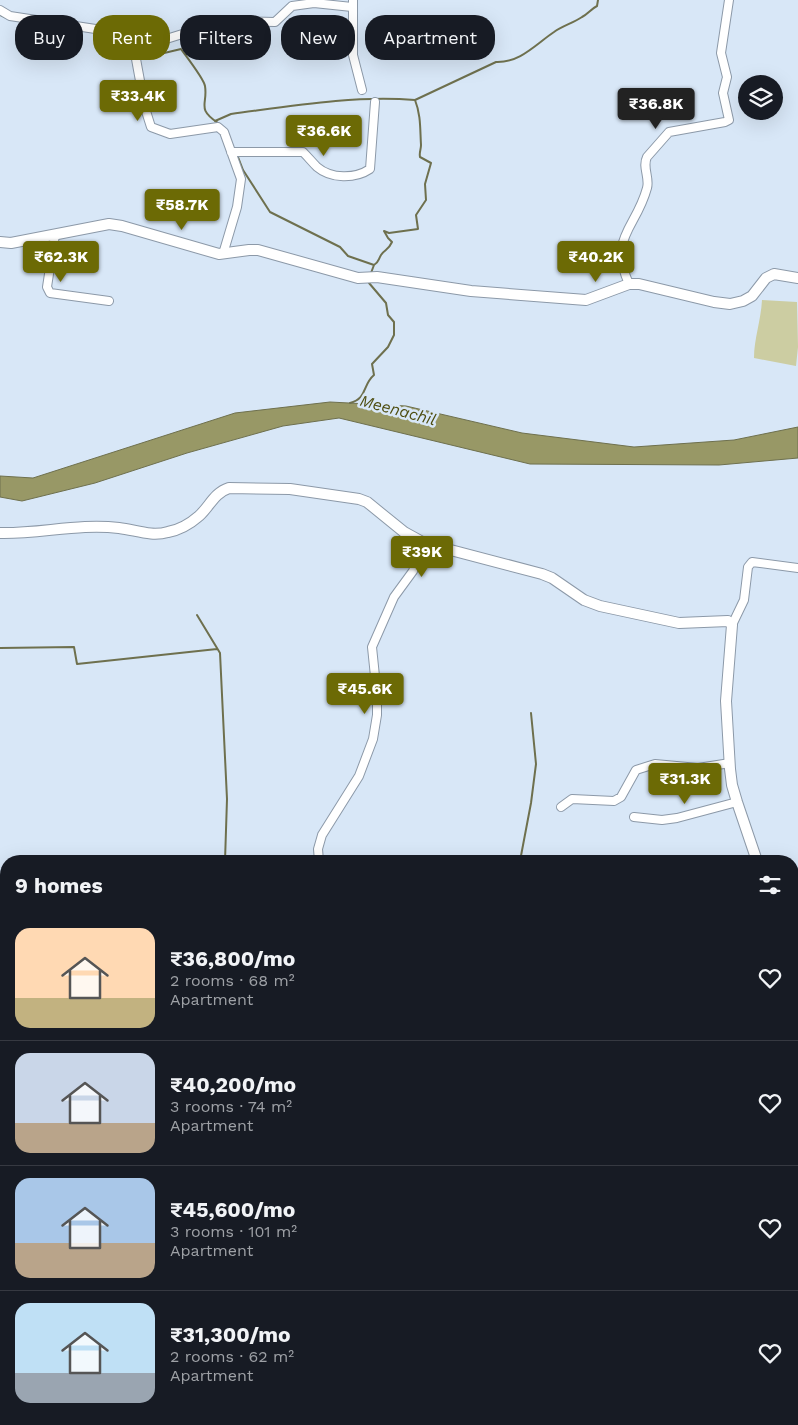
<!DOCTYPE html>
<meta charset="utf-8">
<style>
body{margin:0;font-family:"Work Sans",sans-serif;background:#20242c;color:#f1f3f6;height:100vh;display:flex;flex-direction:column;font-size:19px;white-space:nowrap}
*{box-sizing:border-box;margin:0}
p{font-size:16px;color:#9ea1a6}
.icon{flex:none;width:28px;height:28px;fill:none;stroke:currentColor;stroke-width:2;stroke-linecap:round;stroke-linejoin:round}
.map{position:relative;flex:1;overflow:hidden}
.side{position:absolute;left:0px;top:855px;width:799px;height:570px;display:flex;flex-direction:column;background:#171b24;border-radius:20px 20px 0 0;box-shadow:0 5px 20px #0002}
.side>*{flex:none}
.banner{position:absolute;left:15px;top:15px;width:500px;height:45px;display:flex;gap:10px}
.tools{position:absolute;left:738px;top:75px;display:grid;gap:10px}
.tools a{display:grid;place-items:center;width:45px;height:45px;border-radius:50%;background:#171b24;box-shadow:0 5px 20px #0002;font-size:25px}
.price{position:absolute;translate:-50% -42px;padding:0 11px;border-radius:5px;background:#6c6a05;color:#fff;font-size:16px;line-height:32px;filter:drop-shadow(0 1px 2px #0008)}
.price::after{content:'';position:absolute;left:50%;top:30px;width:15px;height:11px;margin-left:-8px;background:inherit;clip-path:polygon(0 0,100% 0,50% 100%)}
.price.on{background:#222;color:#fff}
ul{padding:0;list-style:none}
li{display:flex;align-items:center;gap:15px;height:125px;padding:0 15px}
li+li{border-top:1px solid #363941}
li span{display:grid;place-items:center;flex:none;width:140px;height:100px;border-radius:15px;color:#555}
li>.icon{margin-inline-start:auto}
span .icon{width:60px;height:60px;fill:#fffc;stroke-width:1}
li b{font-size:21px}
h2{display:flex;justify-content:space-between;align-items:center;height:60px;padding:0 15px;font-size:21px}
.tag{padding:0 18px;border-radius:20px;background:#171b24;box-shadow:0 5px 20px #0002;font-size:18px;line-height:45px}
.tag.on{background:#6c6a05;color:#fff}
.map>svg:first-child{display:block}
</style>
<div class="map">
<svg width="798" height="1425" viewBox="0 0 798 1425">
<rect width="100%" height="100%" fill="#d8e7f7"/>
<!-- green -->
<path fill="#cccda2" d="M 762,300 L 797,302 L 798,347 L 796,366 L 754,358 C 754,339 761,320 762,300 Z"/>
<!-- water -->
<path fill="#989866" stroke="#6e704e" d="M 330,402 L 406,406 L 522,433 L 634,447 L 734,440 L 798,427 L 798,458 L 719,465 L 530,464 L 339,418 L 283,426 L 187,453 L 95,483 L 22,501 L 0,497 L 0,476 L 33,478 L 235,413 Z"/>
<g fill="none" stroke-linecap="round" stroke-linejoin="round">
<!-- stream -->
<path stroke="#6e704e" stroke-width="2" d="M 0,15 L 9,19
M 72,29 L 87,31
M 140,50 L 160,54 L 181,49 C 186,56 204,79 205,86 C 208,105 196,108 218,123
M 215,121 L 231,114 C 291,106 354,95 415,100
M 238,157 L 243,170 L 270,212 L 340,247 L 348,256 L 374,265
M 371,273 L 374,265 C 379,262 378,260 381,255 C 385,249 388,251 392,242 L 388,238 L 384,231 L 389,233 L 418,229 L 416,215 L 426,200 L 425,184 L 431,163 L 420,157 C 419,152 421,150 421,145 C 420,129 421,115 415,100 L 496,62 C 520,63 536,44 554,32 C 562,26 573,23 582,17 C 588,14 591,9 597,6 L 598,0
M 350,403 C 368,398 362,385 374,375 L 372,364 L 388,347 L 394,335 L 394,322 L 388,315 L 386,303 L 369,283 L 370,280
M 197,615 L 220,653 L 227,799 L 225,861
M 0,648 L 74,647 L 77,664 L 217,649
M 520,861 L 531,803 L 536,764 L 531,713
M 0,1004 L 6,1011"/>
<!-- minor casing -->
<g stroke="#8c99a8" stroke-width="10">
<path id="minor" d="M 353,0 L 353,55 L 362,90
M 0,10 L 10,16 L 102,30 L 125,41 L 136,59 L 145,108 L 151,127 L 170,134 L 218,127 L 224,132 L 241,179 L 237,207 L 223,254
M 131,50 L 224,21 L 275,22 L 292,6 L 314,3 L 352,7
M 231,152 L 303,152 C 308,157 312,162 317,167 C 331,179 355,179 370,169 L 375,102
M 55,235 L 47,287 L 50,293 L 109,301
M 629,284 C 608,237 636,229 647,188 C 650,178 642,167 647,157 L 669,132 L 725,122 L 729,120 L 723,93 L 727,77 L 721,53 L 729,0
M 732,625 L 744,600 L 748,567 L 752,562 L 798,568
M 561,807 L 572,799 L 614,801 L 621,797 L 636,770 L 655,764 L 698,768 L 730,763
M 634,817 L 662,820 L 677,818 L 737,802
M 319,861 L 318,849 L 322,835 L 359,776 L 373,739 L 377,715 L 377,696 L 372,647 L 394,597 L 413,571 L 424,543
M 792,933 L 798,932
M 792,1167 L 798,1170
M 792,1224 L 798,1225
M 792,1269 L 798,1269
M 0,1277 L 6,1278
M 726,1419 L 745,1425
M 631,1425 L 632,1419
M 757,1425 L 758,1419"/>
</g>
<!-- secondary casing -->
<g stroke="#8c99a8" stroke-width="12">
<path id="secondary" d="M 0,242 L 11,243 L 109,224 L 122,226 L 219,254 L 249,250 L 258,250 L 358,278 L 377,277 L 471,291 L 586,300 L 629,284 L 639,284 L 714,302 L 730,304 L 743,301 L 752,296 L 766,278 L 774,274 L 798,278
M 0,533 C 40,534 79,523 119,528 C 136,530 151,537 168,532 C 179,530 191,523 199,516 C 210,506 214,493 229,488 L 290,489 L 359,499 L 367,502 L 404,532 L 424,543 L 542,574 L 552,578 L 584,600 L 600,606 L 679,623 L 728,621 L 732,625 L 726,701 L 730,769 L 732,785 L 737,802 L 757,861
M 792,887 L 798,886
M 0,1411 L 6,1411
M 63,1419 L 76,1425"/>
</g>
<!-- minor -->
<use href="#minor" stroke="#fff" stroke-width="8"/>
<!-- secondary -->
<use href="#secondary" stroke="#fff" stroke-width="10"/>
</g>
<g text-anchor="middle" dominant-baseline="central" stroke-width="5" stroke-linejoin="round" paint-order="stroke">
<!-- water labels -->
<g font-size="16" font-style="italic" fill="#4e4d10" stroke="#d8e7f7">
<text transform="translate(398 410) rotate(15)">Meenachil</text>
</g>
</g>
</svg>
<div class="tools">
<a><svg class="icon" aria-label="layers" viewBox="0 0 24 24"><path d="M12 4l9 5-9 5-9-5zM3 14l9 5 9-5"/></svg></a>
</div>
<b class="price" style="left:138px;top:122px">₹33.4K</b>
<b class="price on" style="left:656px;top:130px">₹36.8K</b>
<b class="price" style="left:324px;top:157px">₹36.6K</b>
<b class="price" style="left:182px;top:231px">₹58.7K</b>
<b class="price" style="left:61px;top:283px">₹62.3K</b>
<b class="price" style="left:596px;top:283px">₹40.2K</b>
<b class="price" style="left:422px;top:578px">₹39K</b>
<b class="price" style="left:365px;top:715px">₹45.6K</b>
<b class="price" style="left:685px;top:805px">₹31.3K</b>
<div class="banner">
<a class="tag">Buy</a>
<a class="tag on">Rent</a>
<a class="tag">Filters</a>
<a class="tag">New</a>
<a class="tag">Apartment</a>
</div>
<section class="side">
<h2>9 homes<svg class="icon" aria-label="filters" viewBox="0 0 24 24"><path d="M4 7h16M4 17h16"/><circle cx="9" cy="7" r="2"/><circle cx="15" cy="17" r="2"/></svg></h2>
<ul>
<li><span style="background:linear-gradient(#ffd9b3 70%,#c2b280 0)"><svg class="icon" aria-label="home" viewBox="0 0 24 24"><path d="M3 11l9-7 9 7M6 9v11h12V9"/></svg></span><div><b>₹36,800/mo</b><p>2 rooms · 68 m²</p><p>Apartment</p></div><svg class="icon" aria-label="heart" viewBox="0 0 24 24"><path d="M12 20l-8-8c-3-5 5-10 8-4 3-6 11-1 8 4z"/></svg></li>
<li><span style="background:linear-gradient(#c9d6e8 70%,#b9a48a 0)"><svg class="icon" aria-label="home" viewBox="0 0 24 24"><path d="M3 11l9-7 9 7M6 9v11h12V9"/></svg></span><div><b>₹40,200/mo</b><p>3 rooms · 74 m²</p><p>Apartment</p></div><svg class="icon" aria-label="heart" viewBox="0 0 24 24"><path d="M12 20l-8-8c-3-5 5-10 8-4 3-6 11-1 8 4z"/></svg></li>
<li><span style="background:linear-gradient(#a9c7e8 65%,#b9a48a 0)"><svg class="icon" aria-label="home" viewBox="0 0 24 24"><path d="M3 11l9-7 9 7M6 9v11h12V9"/></svg></span><div><b>₹45,600/mo</b><p>3 rooms · 101 m²</p><p>Apartment</p></div><svg class="icon" aria-label="heart" viewBox="0 0 24 24"><path d="M12 20l-8-8c-3-5 5-10 8-4 3-6 11-1 8 4z"/></svg></li>
<li><span style="background:linear-gradient(#bfe0f5 70%,#9aa5b1 0)"><svg class="icon" aria-label="home" viewBox="0 0 24 24"><path d="M3 11l9-7 9 7M6 9v11h12V9"/></svg></span><div><b>₹31,300/mo</b><p>2 rooms · 62 m²</p><p>Apartment</p></div><svg class="icon" aria-label="heart" viewBox="0 0 24 24"><path d="M12 20l-8-8c-3-5 5-10 8-4 3-6 11-1 8 4z"/></svg></li>
</ul>
</section>
</div>
